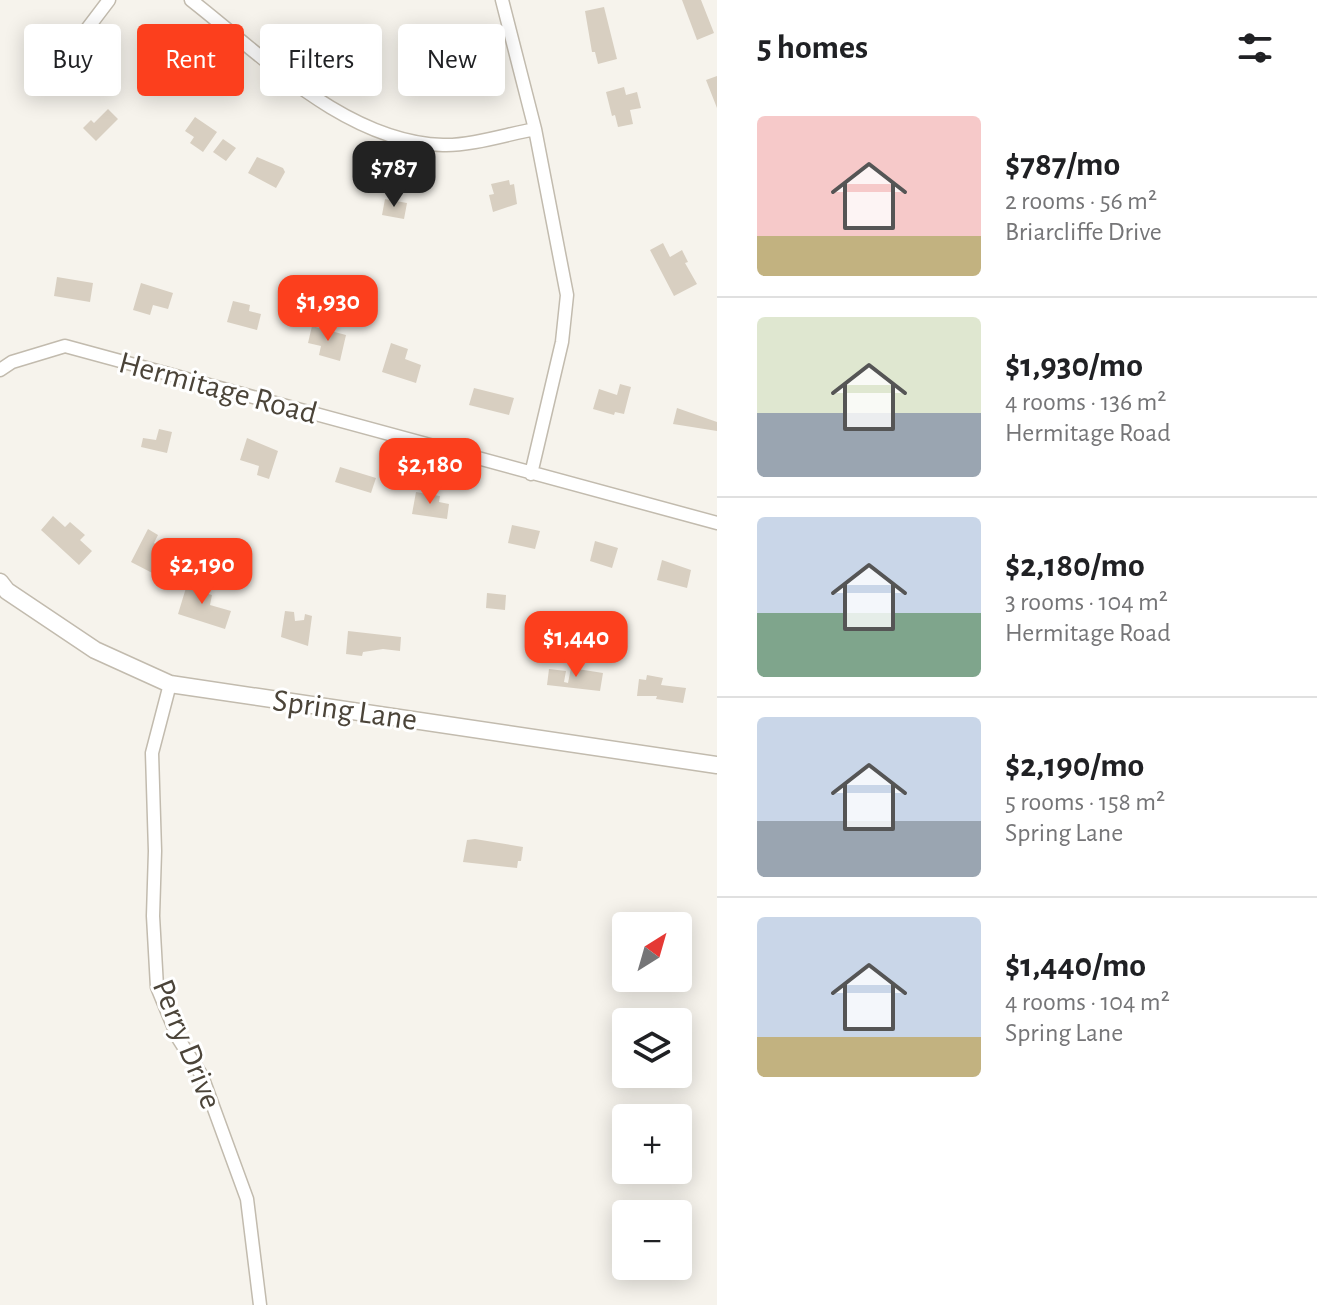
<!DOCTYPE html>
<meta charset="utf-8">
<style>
body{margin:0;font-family:"Alegreya Sans",sans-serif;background:#f2f2f2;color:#202124;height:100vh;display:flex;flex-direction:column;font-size:30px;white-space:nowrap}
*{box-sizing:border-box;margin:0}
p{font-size:26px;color:#757577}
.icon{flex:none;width:44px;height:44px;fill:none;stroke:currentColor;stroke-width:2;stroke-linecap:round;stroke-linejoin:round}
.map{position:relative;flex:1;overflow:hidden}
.drawer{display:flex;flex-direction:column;background:#fff;width:600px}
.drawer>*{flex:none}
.guide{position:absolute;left:24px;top:24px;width:572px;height:72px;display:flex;gap:16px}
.needle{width:52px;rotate:37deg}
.fabs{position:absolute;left:612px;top:912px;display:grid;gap:16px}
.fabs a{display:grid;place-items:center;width:80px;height:80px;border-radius:8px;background:#fff;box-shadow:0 4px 20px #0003;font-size:40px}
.price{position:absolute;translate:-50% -68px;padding:0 18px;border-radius:16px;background:#fc3f1d;color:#fff;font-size:26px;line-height:52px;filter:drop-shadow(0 2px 4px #0008)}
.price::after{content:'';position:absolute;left:50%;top:48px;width:24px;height:18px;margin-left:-12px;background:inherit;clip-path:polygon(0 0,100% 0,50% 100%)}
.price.current{background:#222;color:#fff}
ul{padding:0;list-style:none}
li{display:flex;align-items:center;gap:24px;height:200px;padding:0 40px}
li+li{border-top:2px solid #e0e0e0}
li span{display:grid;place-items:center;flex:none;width:224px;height:160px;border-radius:8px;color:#555}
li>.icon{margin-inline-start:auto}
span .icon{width:96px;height:96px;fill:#fffc;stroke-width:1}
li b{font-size:34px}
h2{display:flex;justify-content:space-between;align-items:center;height:96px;padding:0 40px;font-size:34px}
.tag{padding:0 28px;border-radius:8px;background:#fff;box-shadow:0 4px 20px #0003;font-size:28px;line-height:72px}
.tag.current{background:#fc3f1d;color:#fff}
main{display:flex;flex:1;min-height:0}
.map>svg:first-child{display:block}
</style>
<main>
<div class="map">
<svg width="717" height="1305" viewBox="0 0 717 1305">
<rect width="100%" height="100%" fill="#f6f3ec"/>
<!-- building -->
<path fill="#d8cfc1" d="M 682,0 L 701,0 L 714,33 L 697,40 Z
M 604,7 L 617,59 L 598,64 L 595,52 L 592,52 L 585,11 Z
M 347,32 L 364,43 L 352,62 L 335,50 Z
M 438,43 L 458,64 L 432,87 L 413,69 L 422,60 L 417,55 L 422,51 L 426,55 Z
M 148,52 L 176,69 L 164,85 L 139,63 Z
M 717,76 L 717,108 L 706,80 Z
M 624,87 L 626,95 L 637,92 L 641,108 L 630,110 L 633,124 L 618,127 L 615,115 L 612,116 L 606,92 Z
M 108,109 L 118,119 L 96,141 L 83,128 L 91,120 L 94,123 Z
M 195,117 L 217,132 L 203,152 L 190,143 L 194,137 L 185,131 Z
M 223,139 L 236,148 L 226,161 L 213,152 Z
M 257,157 L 283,168 L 285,172 L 276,188 L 248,173 Z
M 509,180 L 510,185 L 514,184 L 517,204 L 493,212 L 489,195 L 494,194 L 491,184 Z
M 385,199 L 407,203 L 404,219 L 382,215 Z
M 663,243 L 670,257 L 682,250 L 688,262 L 685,263 L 697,284 L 674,296 L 650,250 Z
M 57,277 L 93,283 L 90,302 L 54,296 Z
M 141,283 L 173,293 L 168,309 L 153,305 L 150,315 L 133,310 Z
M 233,301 L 250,305 L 249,311 L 261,314 L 257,330 L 227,322 Z
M 312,326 L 346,335 L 340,361 L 319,355 L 321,346 L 308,343 Z
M 391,343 L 408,349 L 405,359 L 421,365 L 416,383 L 382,372 Z
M 620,384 L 631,387 L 624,414 L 615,412 L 614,415 L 593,409 L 599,389 L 617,395 Z
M 474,388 L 514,398 L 509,415 L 469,405 Z
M 677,408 L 717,422 L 717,431 L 673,424 Z
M 159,429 L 172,432 L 167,453 L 141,447 L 143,438 L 156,440 Z
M 247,438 L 278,451 L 269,479 L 257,475 L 259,466 L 240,460 Z
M 340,467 L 376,478 L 371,493 L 335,482 Z
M 416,492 L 440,496 L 439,502 L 449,504 L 447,519 L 412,514 Z
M 53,516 L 65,527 L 70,522 L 85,535 L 80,540 L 92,551 L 79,565 L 41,530 Z
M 512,525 L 540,531 L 535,549 L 508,543 Z
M 148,529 L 158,535 L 154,543 L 176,555 L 164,579 L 131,562 Z
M 595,541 L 618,548 L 612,568 L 590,561 Z
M 662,560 L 691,570 L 687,588 L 657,580 Z
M 189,578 L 205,583 L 202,592 L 212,595 L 210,605 L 231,611 L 225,629 L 178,614 Z
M 487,593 L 506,595 L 505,610 L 486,608 Z
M 285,611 L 294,612 L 295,621 L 304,620 L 305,614 L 312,616 L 308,646 L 281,637 Z
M 348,631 L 401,637 L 400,651 L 383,649 L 363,652 L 362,656 L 346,654 Z
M 571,668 L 603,673 L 600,691 L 547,685 L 549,669 L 566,671 L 564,682 L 568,683 Z
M 647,675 L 663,678 L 661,685 L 686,688 L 683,703 L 656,699 L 657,696 L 637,696 L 639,679 L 646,680 Z
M 475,839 L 523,847 L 521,861 L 518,861 L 517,868 L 463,862 L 467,840 Z"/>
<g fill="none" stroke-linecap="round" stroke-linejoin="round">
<!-- minor casing -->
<g stroke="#c2bbae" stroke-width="15">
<path id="minor" d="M 191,0 C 263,56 346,142 443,145 C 470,146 508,134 535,129
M 502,0 L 535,129 L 567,295 L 562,342 L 531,474
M 43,87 L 109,0
M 0,370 L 12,362 L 65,346 L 717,523
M 170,684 L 152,753 L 155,851 L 153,916 L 157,987 L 178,1038 L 202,1076 L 247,1199 L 260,1305"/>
</g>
<!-- tertiary casing -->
<g stroke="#c2bbae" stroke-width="19">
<path id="tertiary" d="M 0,582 L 7,591 L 95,650 L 170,684 L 717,765"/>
</g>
<!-- minor -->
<use href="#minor" stroke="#fff" stroke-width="12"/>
<!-- tertiary -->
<use href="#tertiary" stroke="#fff" stroke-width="16"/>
</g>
<g text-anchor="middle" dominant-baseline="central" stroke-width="6" stroke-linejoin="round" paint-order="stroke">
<!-- street labels -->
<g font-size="32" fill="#4b4439" stroke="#fff">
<text transform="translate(218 388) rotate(15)">Hermitage Road</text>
<text transform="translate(345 710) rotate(8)">Spring Lane</text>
<text transform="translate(187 1044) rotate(68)">Perry Drive</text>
</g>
</g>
</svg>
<div class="fabs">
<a><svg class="needle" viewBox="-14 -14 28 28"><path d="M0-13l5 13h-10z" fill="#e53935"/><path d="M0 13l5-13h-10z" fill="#757577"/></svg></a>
<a><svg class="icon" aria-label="layers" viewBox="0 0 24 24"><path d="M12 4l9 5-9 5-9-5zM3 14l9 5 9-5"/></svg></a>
<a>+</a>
<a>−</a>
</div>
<b class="price current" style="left:394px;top:209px">$787</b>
<b class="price" style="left:328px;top:343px">$1,930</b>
<b class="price" style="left:430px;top:506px">$2,180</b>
<b class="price" style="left:202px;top:606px">$2,190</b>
<b class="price" style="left:576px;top:679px">$1,440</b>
<div class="guide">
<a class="tag">Buy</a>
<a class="tag current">Rent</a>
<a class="tag">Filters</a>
<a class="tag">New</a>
</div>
</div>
<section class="drawer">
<h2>5 homes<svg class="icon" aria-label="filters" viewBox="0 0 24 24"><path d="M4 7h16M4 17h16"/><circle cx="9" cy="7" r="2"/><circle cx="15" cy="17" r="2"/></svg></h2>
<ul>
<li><span style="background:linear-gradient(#f6c9c9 75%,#c2b280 0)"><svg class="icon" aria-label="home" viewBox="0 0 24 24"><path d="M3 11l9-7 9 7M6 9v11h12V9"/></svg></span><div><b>$787/mo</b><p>2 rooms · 56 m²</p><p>Briarcliffe Drive</p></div></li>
<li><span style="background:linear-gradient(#dfe7d0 60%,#9aa5b1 0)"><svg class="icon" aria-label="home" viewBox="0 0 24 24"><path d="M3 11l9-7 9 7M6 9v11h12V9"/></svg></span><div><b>$1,930/mo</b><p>4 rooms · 136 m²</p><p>Hermitage Road</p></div></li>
<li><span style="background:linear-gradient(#c9d6e8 60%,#7fa58c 0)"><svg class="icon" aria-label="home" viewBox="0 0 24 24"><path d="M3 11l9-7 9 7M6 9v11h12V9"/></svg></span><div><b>$2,180/mo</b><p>3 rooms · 104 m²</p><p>Hermitage Road</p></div></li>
<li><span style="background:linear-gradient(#c9d6e8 65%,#9aa5b1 0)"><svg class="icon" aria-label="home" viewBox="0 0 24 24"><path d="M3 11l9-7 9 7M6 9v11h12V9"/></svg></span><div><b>$2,190/mo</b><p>5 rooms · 158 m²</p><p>Spring Lane</p></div></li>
<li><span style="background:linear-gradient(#c9d6e8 75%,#c2b280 0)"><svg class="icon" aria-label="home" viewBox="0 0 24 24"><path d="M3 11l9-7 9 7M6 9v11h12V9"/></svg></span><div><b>$1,440/mo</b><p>4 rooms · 104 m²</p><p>Spring Lane</p></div></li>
</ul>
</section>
</main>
